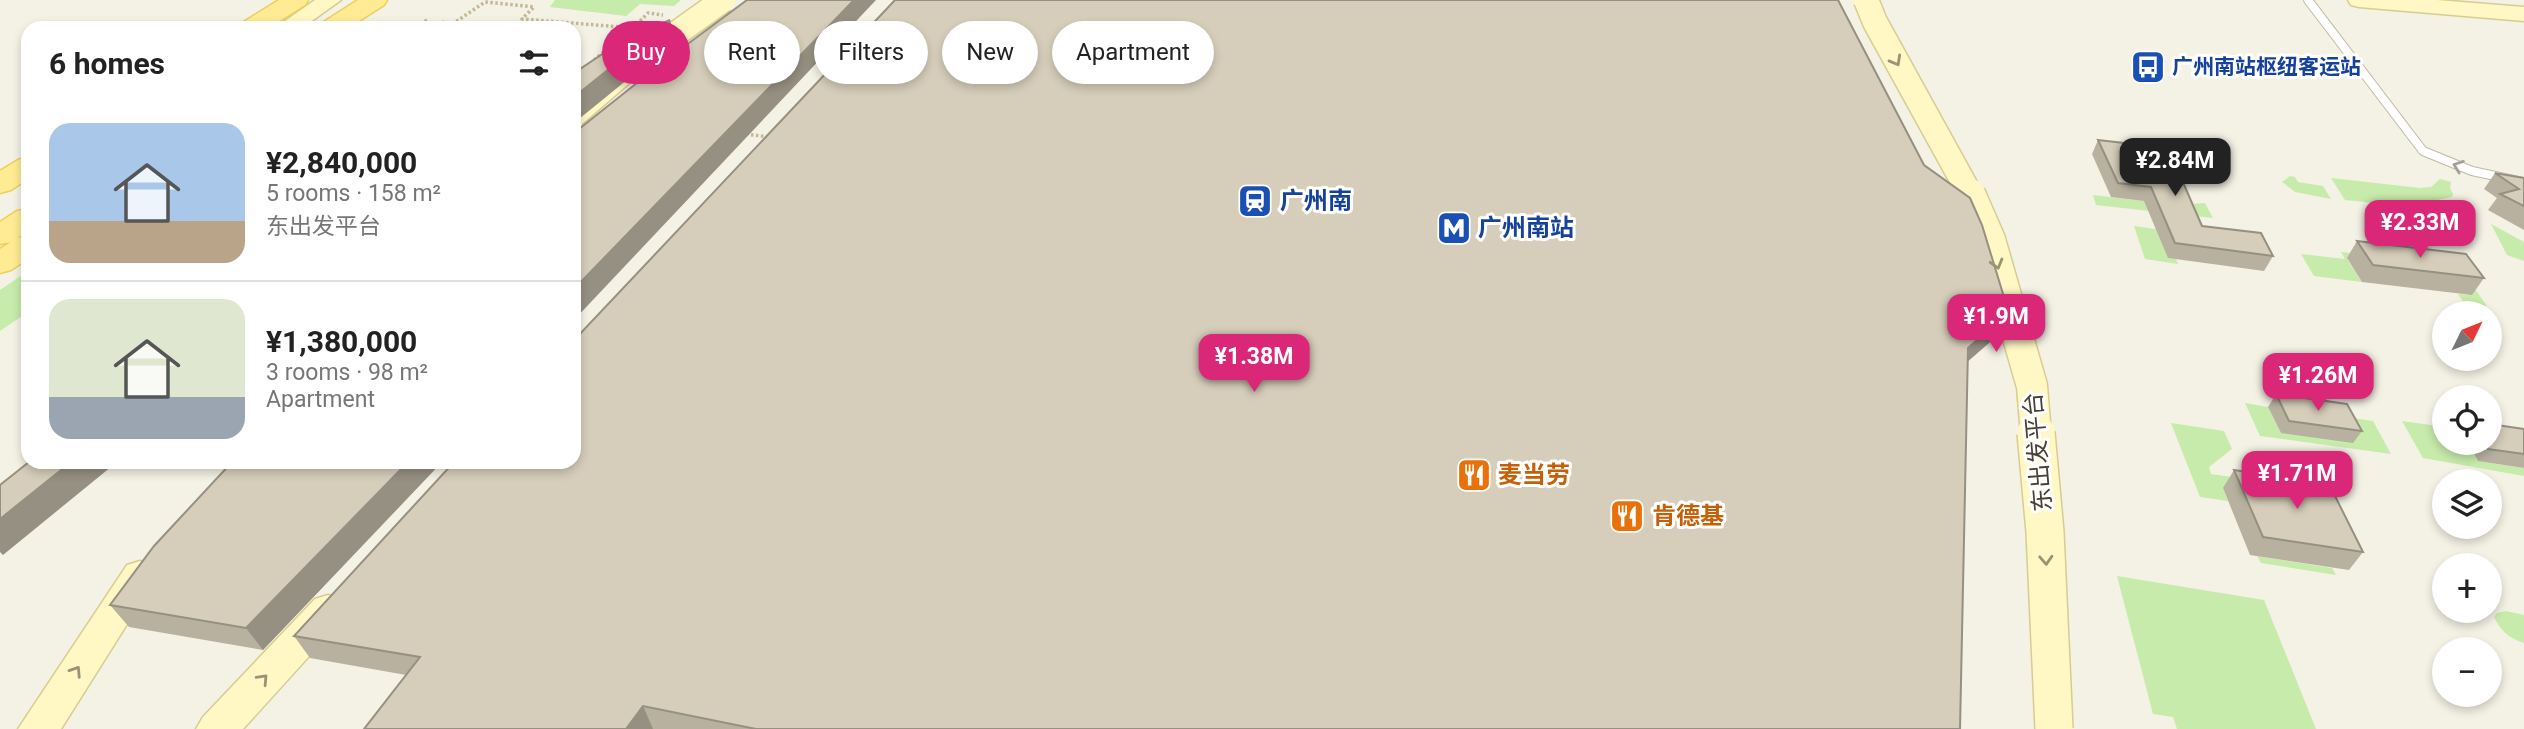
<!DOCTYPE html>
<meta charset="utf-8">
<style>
body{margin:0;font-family:Roboto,"Noto Sans SC",sans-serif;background:#f6f6f6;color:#222;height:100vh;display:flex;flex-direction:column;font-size:26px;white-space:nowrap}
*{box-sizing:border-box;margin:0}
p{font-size:23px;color:#767676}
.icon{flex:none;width:38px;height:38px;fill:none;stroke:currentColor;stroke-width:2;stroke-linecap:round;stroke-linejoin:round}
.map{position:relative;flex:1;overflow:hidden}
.drawer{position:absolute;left:21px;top:21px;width:560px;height:448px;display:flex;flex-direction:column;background:#fff;border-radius:21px;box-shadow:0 4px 10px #0003}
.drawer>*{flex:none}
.hud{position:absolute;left:602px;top:21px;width:665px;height:63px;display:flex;gap:14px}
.needle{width:46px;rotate:47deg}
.fabs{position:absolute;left:2432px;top:301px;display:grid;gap:14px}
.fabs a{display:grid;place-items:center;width:70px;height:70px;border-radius:50%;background:#fff;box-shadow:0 4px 10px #0003;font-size:35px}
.price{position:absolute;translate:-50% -60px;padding:0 16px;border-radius:14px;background:#db2777;color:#fff;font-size:23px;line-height:46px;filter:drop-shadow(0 2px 4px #0008)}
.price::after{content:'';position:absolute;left:50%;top:42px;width:21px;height:16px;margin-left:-10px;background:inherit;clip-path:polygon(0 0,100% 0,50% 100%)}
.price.current{background:#222;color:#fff}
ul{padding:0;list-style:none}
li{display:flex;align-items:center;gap:21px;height:175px;padding:0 28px}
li+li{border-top:2px solid #e0e0e0}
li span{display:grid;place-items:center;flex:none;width:196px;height:140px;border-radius:21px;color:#555}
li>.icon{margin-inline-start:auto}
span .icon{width:84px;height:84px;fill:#fffc;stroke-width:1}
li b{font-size:30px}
h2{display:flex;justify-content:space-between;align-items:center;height:84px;padding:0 28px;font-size:30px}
.pill{padding:0 24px;border-radius:32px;background:#fff;box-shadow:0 4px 10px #0003;font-size:24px;line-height:63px}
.pill.current{background:#db2777;color:#fff}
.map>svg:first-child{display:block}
</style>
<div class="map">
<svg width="2524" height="729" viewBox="0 0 2524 729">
<rect width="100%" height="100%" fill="#f4f1e5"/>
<!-- green -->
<path fill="#c7ebaa" d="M 555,0 L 681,0 L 674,6 L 640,4 L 626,16 L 550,7 Z
M 2290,176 L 2295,177 L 2298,182 L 2323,186 L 2331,199 L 2295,192 L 2282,182 Z
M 2331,178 L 2420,188 L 2431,187 L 2440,179 L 2451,182 L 2450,188 L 2453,194 L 2452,197 L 2437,200 L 2431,207 L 2425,208 L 2345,200 Z
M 2093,195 L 2179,205 L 2205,203 L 2213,218 L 2096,205 Z
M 2371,213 L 2460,224 L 2472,226 L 2473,229 L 2462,235 L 2380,226 Z
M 2491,224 L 2524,242 L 2524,261 L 2507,255 Z
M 2134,226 L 2246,242 L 2168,258 L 2176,259 L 2178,264 L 2145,259 Z
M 2341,252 L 2458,265 L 2487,306 L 2464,303 L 2458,294 L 2471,295 L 2347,259 L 2362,282 L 2314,276 L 2301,254 L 2345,259 Z
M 28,271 L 28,312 L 0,331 L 0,290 Z
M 2245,403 L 2268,407 L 2281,433 L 2338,416 L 2373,421 L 2391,454 L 2260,436 Z
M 2402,421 L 2445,427 L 2445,443 L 2468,443 L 2478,461 L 2524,468 L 2524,476 L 2423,458 Z
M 2171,423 L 2224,431 L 2232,449 L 2209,467 L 2211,474 L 2239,478 L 2257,455 L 2304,462 L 2319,490 L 2223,488 L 2228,501 L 2200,497 Z
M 2257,556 L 2332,568 L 2336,575 L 2261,563 Z
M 2117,576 L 2264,600 L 2316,729 L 2177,729 L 2173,717 L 2153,714 Z
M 2506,611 L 2524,615 L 2524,643 C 2510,639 2500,630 2494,617 L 2497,613 Z"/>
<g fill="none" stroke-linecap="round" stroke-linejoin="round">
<!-- lane casing -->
<g stroke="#c0baa7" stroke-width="10">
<path id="lane" d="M 2308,0 L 2423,151 L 2472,171 L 2524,182"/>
</g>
<!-- secondary casing -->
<g stroke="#d7cc91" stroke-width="3">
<path id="secondary" d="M 315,0 L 341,0 L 302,28 L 275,28 Z
M 2348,0 L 2437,0 L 2524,7 L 2524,21 L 2359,7 L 2351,5 Z
M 140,561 L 153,565 L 158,575 L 61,729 L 18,729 L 127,565 Z
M 328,595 L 341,599 L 347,610 L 341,621 L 243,729 L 196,729 L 203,717 L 315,599 Z"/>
</g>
<!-- primary casing -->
<g stroke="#ecd05a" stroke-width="3">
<path id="primary" d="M 279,0 L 308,0 L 305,5 L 268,28 L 238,28 L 242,23 Z
M 358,0 L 387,0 L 384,5 L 348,28 L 318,28 L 322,23 Z
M 28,157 L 28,179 L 11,190 L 0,193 L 0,171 L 18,160 Z
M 28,209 L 28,231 L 11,242 L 0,244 L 0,222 L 17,211 Z
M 28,236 L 28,259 L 11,270 L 0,273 L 0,249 L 17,238 Z"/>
</g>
<!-- path -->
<path stroke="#c3b897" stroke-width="3.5" stroke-dasharray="2.5 2.5" stroke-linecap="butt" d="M 427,20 L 419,26 L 432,28 L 440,22 L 454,23 L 485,2 L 534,7 L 522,19 L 633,28 L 594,60
M 633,28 L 648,13 L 663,15
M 746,134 L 769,137"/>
<!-- lane -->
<use href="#lane" stroke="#fff" stroke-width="8"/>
<!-- secondary -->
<use href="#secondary" fill="#fff7c4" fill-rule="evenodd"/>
<!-- primary -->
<use href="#primary" fill="#ffeb93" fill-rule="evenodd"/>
<!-- secondary-bridge-far2 casing -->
<g stroke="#d7cc91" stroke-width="27" stroke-linecap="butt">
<path id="secondary-bridge-far2" d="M 1866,0 L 1875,22 L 1971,196
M 574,115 L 631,66 L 723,0"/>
</g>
<!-- secondary-bridge-far1 casing -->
<g stroke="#d7cc91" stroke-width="33" stroke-linecap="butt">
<path id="secondary-bridge-far1" d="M 1970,194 L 1990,240 L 2032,386 L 2036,435"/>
</g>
<!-- secondary-bridge casing -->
<g stroke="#d7cc91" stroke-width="40" stroke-linecap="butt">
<path id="secondary-bridge" d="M 2036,433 L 2045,532 L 2054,729"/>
</g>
<!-- secondary-bridge-far2 -->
<use href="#secondary-bridge-far2" stroke="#fff7c4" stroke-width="24"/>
<!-- secondary-bridge-far1 -->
<use href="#secondary-bridge-far1" stroke="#fff7c4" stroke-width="30"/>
<!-- secondary-bridge -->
<use href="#secondary-bridge" stroke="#fff7c4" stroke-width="37"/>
</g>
<!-- wall -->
<path fill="#b8b1a0" d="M 2098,140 L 2202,226 L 2273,256 L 2264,271 L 2168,258 L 2144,201 L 2111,197 L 2092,154 Z
M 2495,173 L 2524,178 L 2524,230 L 2488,210 L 2497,198 L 2484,189 Z
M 2357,241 L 2484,278 L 2472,295 L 2362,282 L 2347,258 Z
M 1997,328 L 1990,342 L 1968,361 L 1960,729 L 364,729 L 406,675 L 310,658 L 294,636 Z
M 2276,394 L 2362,431 L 2353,443 L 2281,433 L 2268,407 Z
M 2524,429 L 2524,468 L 2478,461 L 2468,443 L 2490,443 Z
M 232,462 L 442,462 L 263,650 L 129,627 L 110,605 Z
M 2234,470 L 2363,552 L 2349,570 L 2250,555 L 2223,488 Z"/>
<!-- shaded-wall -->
<path fill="#969082" d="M 854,0 L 876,0 L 574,320 L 574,289 Z
M 670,20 L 676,40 L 574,123 L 574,97 Z
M 2007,307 L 1990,342 L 1958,370 L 1968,348 Z
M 71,462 L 117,462 L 3,555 L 0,552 L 0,519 Z
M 408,462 L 442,462 L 263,650 L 246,628 Z
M 643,706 L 653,729 L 626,729 Z"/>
<!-- building -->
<path fill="#d6ceba" stroke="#969082" stroke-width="2" d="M 747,0 L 854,0 L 574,289 L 574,133 L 662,63 Z
M 895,0 L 1838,0 L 1924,165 L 1970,198 L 1982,225 L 2007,307 L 2000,320 L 1968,348 L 1960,729 L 756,729 L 643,706 L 626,729 L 364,729 L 420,657 L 294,636 L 454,462 L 574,462 L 574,338 L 578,336 Z
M 670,20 L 574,97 L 574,73 L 625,39 Z
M 2098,140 L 2168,148 L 2202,226 L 2261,233 L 2273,256 L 2175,243 L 2151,187 L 2118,183 Z
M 2495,173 L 2524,178 L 2524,206 L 2500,194 L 2519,189 Z
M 2357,241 L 2466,254 L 2484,278 L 2373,265 Z
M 2276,394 L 2347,404 L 2362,431 L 2289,421 Z
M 2490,424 L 2524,429 L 2524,454 L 2488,449 L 2485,443 L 2490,443 Z
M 29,462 L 71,462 L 0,519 L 0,485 Z
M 232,462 L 408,462 L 246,628 L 110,605 L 154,546 Z
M 2234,470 L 2329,484 L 2363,552 L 2263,537 Z"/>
<!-- one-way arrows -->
<defs><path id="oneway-chevron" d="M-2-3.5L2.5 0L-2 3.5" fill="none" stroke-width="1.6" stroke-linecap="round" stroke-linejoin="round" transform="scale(1.75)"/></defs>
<g stroke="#9a9375">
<use href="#oneway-chevron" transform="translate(1896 61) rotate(61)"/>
<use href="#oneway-chevron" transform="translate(1997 264) rotate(74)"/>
<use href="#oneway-chevron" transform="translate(2046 560) rotate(87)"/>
<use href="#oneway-chevron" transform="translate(76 671) rotate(-57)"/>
<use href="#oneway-chevron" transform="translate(263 679) rotate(-47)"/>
</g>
<use stroke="#a3a09a" href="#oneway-chevron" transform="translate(2458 166) rotate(-160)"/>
<!-- icons -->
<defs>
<g id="bus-square" transform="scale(1.75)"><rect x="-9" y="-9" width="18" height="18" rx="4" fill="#1a4fb4" stroke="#fff"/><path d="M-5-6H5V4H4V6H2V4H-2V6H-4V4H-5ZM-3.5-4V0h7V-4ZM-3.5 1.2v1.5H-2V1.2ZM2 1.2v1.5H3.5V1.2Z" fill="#fff"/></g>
<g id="station-square" transform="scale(1.75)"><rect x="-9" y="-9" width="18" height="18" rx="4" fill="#1a4fb4" stroke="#fff"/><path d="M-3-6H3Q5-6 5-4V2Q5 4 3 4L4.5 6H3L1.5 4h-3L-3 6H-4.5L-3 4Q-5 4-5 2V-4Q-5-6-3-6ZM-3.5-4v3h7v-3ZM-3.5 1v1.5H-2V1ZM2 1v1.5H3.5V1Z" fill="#fff"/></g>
<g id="metro-square" transform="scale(1.75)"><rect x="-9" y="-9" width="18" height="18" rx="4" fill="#1a4fb4" stroke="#fff"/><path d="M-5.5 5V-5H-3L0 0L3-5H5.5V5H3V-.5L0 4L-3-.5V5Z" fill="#fff"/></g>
<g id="restaurant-square" transform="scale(1.75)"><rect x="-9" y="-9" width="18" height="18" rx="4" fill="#e8710a" stroke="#fff"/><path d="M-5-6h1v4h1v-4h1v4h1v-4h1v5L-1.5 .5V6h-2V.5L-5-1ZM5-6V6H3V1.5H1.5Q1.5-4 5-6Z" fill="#fff"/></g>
</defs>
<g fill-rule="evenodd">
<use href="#bus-square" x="2148" y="67"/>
<use href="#station-square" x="1255" y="201"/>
<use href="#metro-square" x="1454" y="228"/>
<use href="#restaurant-square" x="1474" y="475"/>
<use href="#restaurant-square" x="1627" y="516"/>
</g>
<g text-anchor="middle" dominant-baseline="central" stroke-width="6" stroke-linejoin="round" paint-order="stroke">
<!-- far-transit labels -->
<g font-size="21" font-weight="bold" fill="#164399" stroke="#fff" text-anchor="start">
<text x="2172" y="67">广州南站枢纽客运站</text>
</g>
<!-- transit labels -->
<g font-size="24" font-weight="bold" fill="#164399" stroke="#fff" text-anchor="start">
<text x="1280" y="201">广州南</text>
<text x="1478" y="228">广州南站</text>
</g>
<!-- street labels -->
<g font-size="24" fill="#474134" stroke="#fff">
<text transform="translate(2038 452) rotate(-95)">东出发平台</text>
</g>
<!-- food labels -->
<g font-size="24" font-weight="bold" fill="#c56008" stroke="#fff" text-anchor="start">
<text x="1498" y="475">麦当劳</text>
<text x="1652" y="516">肯德基</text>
</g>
</g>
</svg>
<div class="fabs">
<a><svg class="needle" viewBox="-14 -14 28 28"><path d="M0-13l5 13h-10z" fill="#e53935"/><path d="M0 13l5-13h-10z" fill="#767676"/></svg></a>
<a><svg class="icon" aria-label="locate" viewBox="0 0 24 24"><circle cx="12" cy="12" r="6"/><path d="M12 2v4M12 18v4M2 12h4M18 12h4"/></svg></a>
<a><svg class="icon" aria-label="layers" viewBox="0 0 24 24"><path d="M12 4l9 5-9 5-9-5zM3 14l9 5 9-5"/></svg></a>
<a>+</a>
<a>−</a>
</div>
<b class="price current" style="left:2175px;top:198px">¥2.84M</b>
<b class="price" style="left:2420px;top:260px">¥2.33M</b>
<b class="price" style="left:1996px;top:354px">¥1.9M</b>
<b class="price" style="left:1254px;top:394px">¥1.38M</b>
<b class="price" style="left:2318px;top:413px">¥1.26M</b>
<b class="price" style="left:2297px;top:511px">¥1.71M</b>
<div class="hud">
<a class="pill current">Buy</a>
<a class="pill">Rent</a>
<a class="pill">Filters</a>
<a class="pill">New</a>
<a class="pill">Apartment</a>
</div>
<section class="drawer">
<h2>6 homes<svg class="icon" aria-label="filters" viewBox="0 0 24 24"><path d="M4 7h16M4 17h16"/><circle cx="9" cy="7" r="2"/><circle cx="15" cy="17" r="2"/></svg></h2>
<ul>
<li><span style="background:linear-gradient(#a9c7e8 70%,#b9a48a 0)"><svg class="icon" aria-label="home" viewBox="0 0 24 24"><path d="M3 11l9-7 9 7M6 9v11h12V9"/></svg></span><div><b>¥2,840,000</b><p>5 rooms · 158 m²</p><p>东出发平台</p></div></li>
<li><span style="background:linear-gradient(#dfe7d0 70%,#9aa5b1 0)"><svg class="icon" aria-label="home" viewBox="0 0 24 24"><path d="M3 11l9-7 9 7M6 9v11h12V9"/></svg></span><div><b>¥1,380,000</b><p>3 rooms · 98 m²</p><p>Apartment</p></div></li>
</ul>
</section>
</div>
